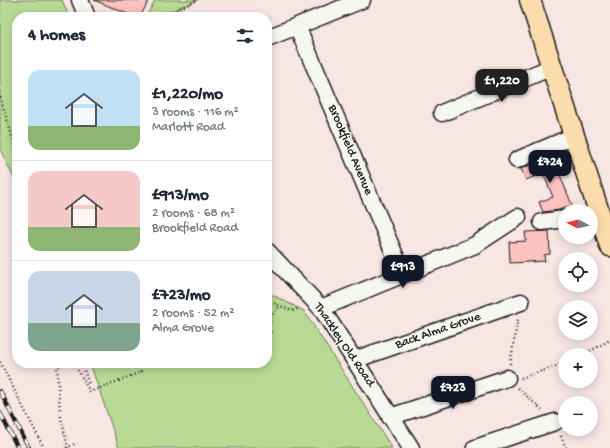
<!DOCTYPE html>
<meta charset="utf-8">
<style>
body{margin:0;font-family:"Gochi Hand",sans-serif;background:#f2f2f3;color:#1f2937;height:100vh;display:flex;flex-direction:column;font-size:15px;white-space:nowrap}
*{box-sizing:border-box;margin:0}
p{font-size:13px;color:#747a83}
.icon{flex:none;width:22px;height:22px;fill:none;stroke:currentColor;stroke-width:2;stroke-linecap:round;stroke-linejoin:round}
.map{position:relative;flex:1;overflow:hidden}
.side{position:absolute;left:12px;top:12px;width:260px;height:356px;display:flex;flex-direction:column;background:#fff;border-radius:16px;box-shadow:0 2px 10px #0003}
.side>*{flex:none}
.needle{width:26px;rotate:277deg}
.fabs{position:absolute;left:558px;top:204px;display:grid;gap:8px}
.fabs a{display:grid;place-items:center;width:40px;height:40px;border-radius:50%;background:#fff;box-shadow:0 2px 10px #0003;font-size:20px}
.price{position:absolute;translate:-50% -34px;padding:0 9px;border-radius:8px;background:#111827;color:#fff;font-size:13px;line-height:26px;filter:drop-shadow(0 1px 2px #0008)}
.price::after{content:'';position:absolute;left:50%;top:24px;width:12px;height:9px;margin-left:-6px;background:inherit;clip-path:polygon(0 0,100% 0,50% 100%)}
.price.current{background:#222;color:#fff}
ul{padding:0;list-style:none}
li{display:flex;align-items:center;gap:12px;height:100px;padding:0 16px}
li+li{border-top:1px solid #e0e1e3}
li span{display:grid;place-items:center;flex:none;width:112px;height:80px;border-radius:12px;color:#555}
li>.icon{margin-inline-start:auto}
span .icon{width:48px;height:48px;fill:#fffc;stroke-width:1}
li b{font-size:17px}
h2{display:flex;justify-content:space-between;align-items:center;height:48px;padding:0 16px;font-size:17px}
.map>svg:first-child{display:block}
</style>
<div class="map">
<svg width="610" height="448" viewBox="0 0 610 448">
<rect width="100%" height="100%" fill="#f8e6e3"/>
<filter id="ink" filterUnits="userSpaceOnUse"><feTurbulence type="fractalNoise" baseFrequency=".025" numOctaves="2"/><feDisplacementMap in="SourceGraphic" scale="8" xChannelSelector="R" yChannelSelector="G"/><feConvolveMatrix kernelMatrix="1 2 1 2 8 2 1 2 1" color-interpolation-filters="sRGB"/></filter>
<g filter="url(#ink)">
<!-- green -->
<path fill="#b8da94" stroke="#6a7b58" d="M 0,0 L 62,0 L 69,17 L 17,17 L 17,185 L 0,149 Z
M 155,0 L 198,0 L 159,17 L 146,17 Z
M 267,292 L 304,311 L 392,448 L 119,448 L 90,363 L 267,363 Z"/>
<!-- building -->
<path fill="#fdc1bf" stroke="#1c1c1c" d="M 94,0 L 149,0 L 140,17 L 135,17 Z
M 552,155 L 572,205 L 559,210 L 543,212 L 539,202 L 553,197 L 543,173 L 526,180 L 521,169 Z
M 549,231 L 550,254 L 544,255 L 545,261 L 510,263 L 509,242 L 526,241 L 525,232 Z"/>
<g fill="none" stroke-linecap="round" stroke-linejoin="round">
<!-- minor casing -->
<g stroke="#1c1c1c" stroke-width="19">
<path id="minor" d="M 80,0 L 87,17
M 297,26 L 403,274
M 267,38 L 362,0
M 442,113 L 552,67
M 517,160 L 574,136
M 542,222 L 565,219
M 267,251 L 321,308 L 411,448
M 321,308 L 475,245 L 518,217
M 354,360 L 521,302
M 390,417 L 507,378
M 475,448 L 555,422"/>
</g>
<!-- major casing -->
<g stroke="#1c1c1c" stroke-width="23">
<path id="major" d="M 530,0 L 610,246"/>
</g>
<!-- path -->
<path stroke="#1c1c1c" stroke-width="2.5" stroke-dasharray="1 3" stroke-linecap="butt" d="M 158,17 L 198,0
M 0,97 L 17,152
M 267,300 L 292,311 L 300,308
M 271,333 L 269,329 L 271,316 L 280,306
M 583,355 L 610,340
M 0,362 L 44,448
M 67,363 L 57,367 L 60,413 L 68,448
M 74,363 L 90,392 L 141,372 L 140,363
M 82,363 L 89,385
M 510,364 L 518,319
M 521,378 L 565,363
M 518,388 L 542,410
M 561,436 L 566,448
M 66,448 L 77,443"/>
<!-- minor -->
<use href="#minor" stroke="#f6f6f2" stroke-width="16"/>
<!-- major -->
<use href="#major" stroke="#fcdcac" stroke-width="20"/>
<!-- rail casing -->
<g stroke="#1c1c1c" stroke-width="4.5">
<path id="rail" d="M 0,391 L 29,448
M 0,413 L 18,448"/>
</g>
<!-- rail -->
<use href="#rail" stroke="#f6f6f2" stroke-width="3" stroke-dasharray="9" stroke-linecap="butt"/>
</g>
</g>
<g text-anchor="middle" dominant-baseline="central" stroke-width="3" stroke-linejoin="round" paint-order="stroke">
<!-- street labels -->
<g font-size="13" fill="#1c1c1c" stroke="#f6f6f2">
<text transform="translate(350 150) rotate(67)">Brookfield Avenue</text>
<text transform="translate(438 331) rotate(-19)">Back Alma Grove</text>
<text transform="translate(344 345) rotate(56)">Thackley Old Road</text>
</g>
</g>
</svg>
<div class="fabs">
<a><svg class="needle" viewBox="-14 -14 28 28"><path d="M0-13l5 13h-10z" fill="#e53935"/><path d="M0 13l5-13h-10z" fill="#747a83"/></svg></a>
<a><svg class="icon" aria-label="locate" viewBox="0 0 24 24"><circle cx="12" cy="12" r="6"/><path d="M12 2v4M12 18v4M2 12h4M18 12h4"/></svg></a>
<a><svg class="icon" aria-label="layers" viewBox="0 0 24 24"><path d="M12 4l9 5-9 5-9-5zM3 14l9 5 9-5"/></svg></a>
<a>+</a>
<a>−</a>
</div>
<b class="price current" style="left:502px;top:103px">£1,220</b>
<b class="price" style="left:550px;top:184px">£724</b>
<b class="price" style="left:403px;top:289px">£913</b>
<b class="price" style="left:453px;top:410px">£723</b>
<section class="side">
<h2>4 homes<svg class="icon" aria-label="filters" viewBox="0 0 24 24"><path d="M4 7h16M4 17h16"/><circle cx="9" cy="7" r="2"/><circle cx="15" cy="17" r="2"/></svg></h2>
<ul>
<li><span style="background:linear-gradient(#bfe0f5 70%,#8fb573 0)"><svg class="icon" aria-label="home" viewBox="0 0 24 24"><path d="M3 11l9-7 9 7M6 9v11h12V9"/></svg></span><div><b>£1,220/mo</b><p>3 rooms · 116 m²</p><p>Marlott Road</p></div></li>
<li><span style="background:linear-gradient(#f6c9c9 70%,#8fb573 0)"><svg class="icon" aria-label="home" viewBox="0 0 24 24"><path d="M3 11l9-7 9 7M6 9v11h12V9"/></svg></span><div><b>£913/mo</b><p>2 rooms · 68 m²</p><p>Brookfield Road</p></div></li>
<li><span style="background:linear-gradient(#c9d6e8 65%,#7fa58c 0)"><svg class="icon" aria-label="home" viewBox="0 0 24 24"><path d="M3 11l9-7 9 7M6 9v11h12V9"/></svg></span><div><b>£723/mo</b><p>2 rooms · 52 m²</p><p>Alma Grove</p></div></li>
</ul>
</section>
</div>
